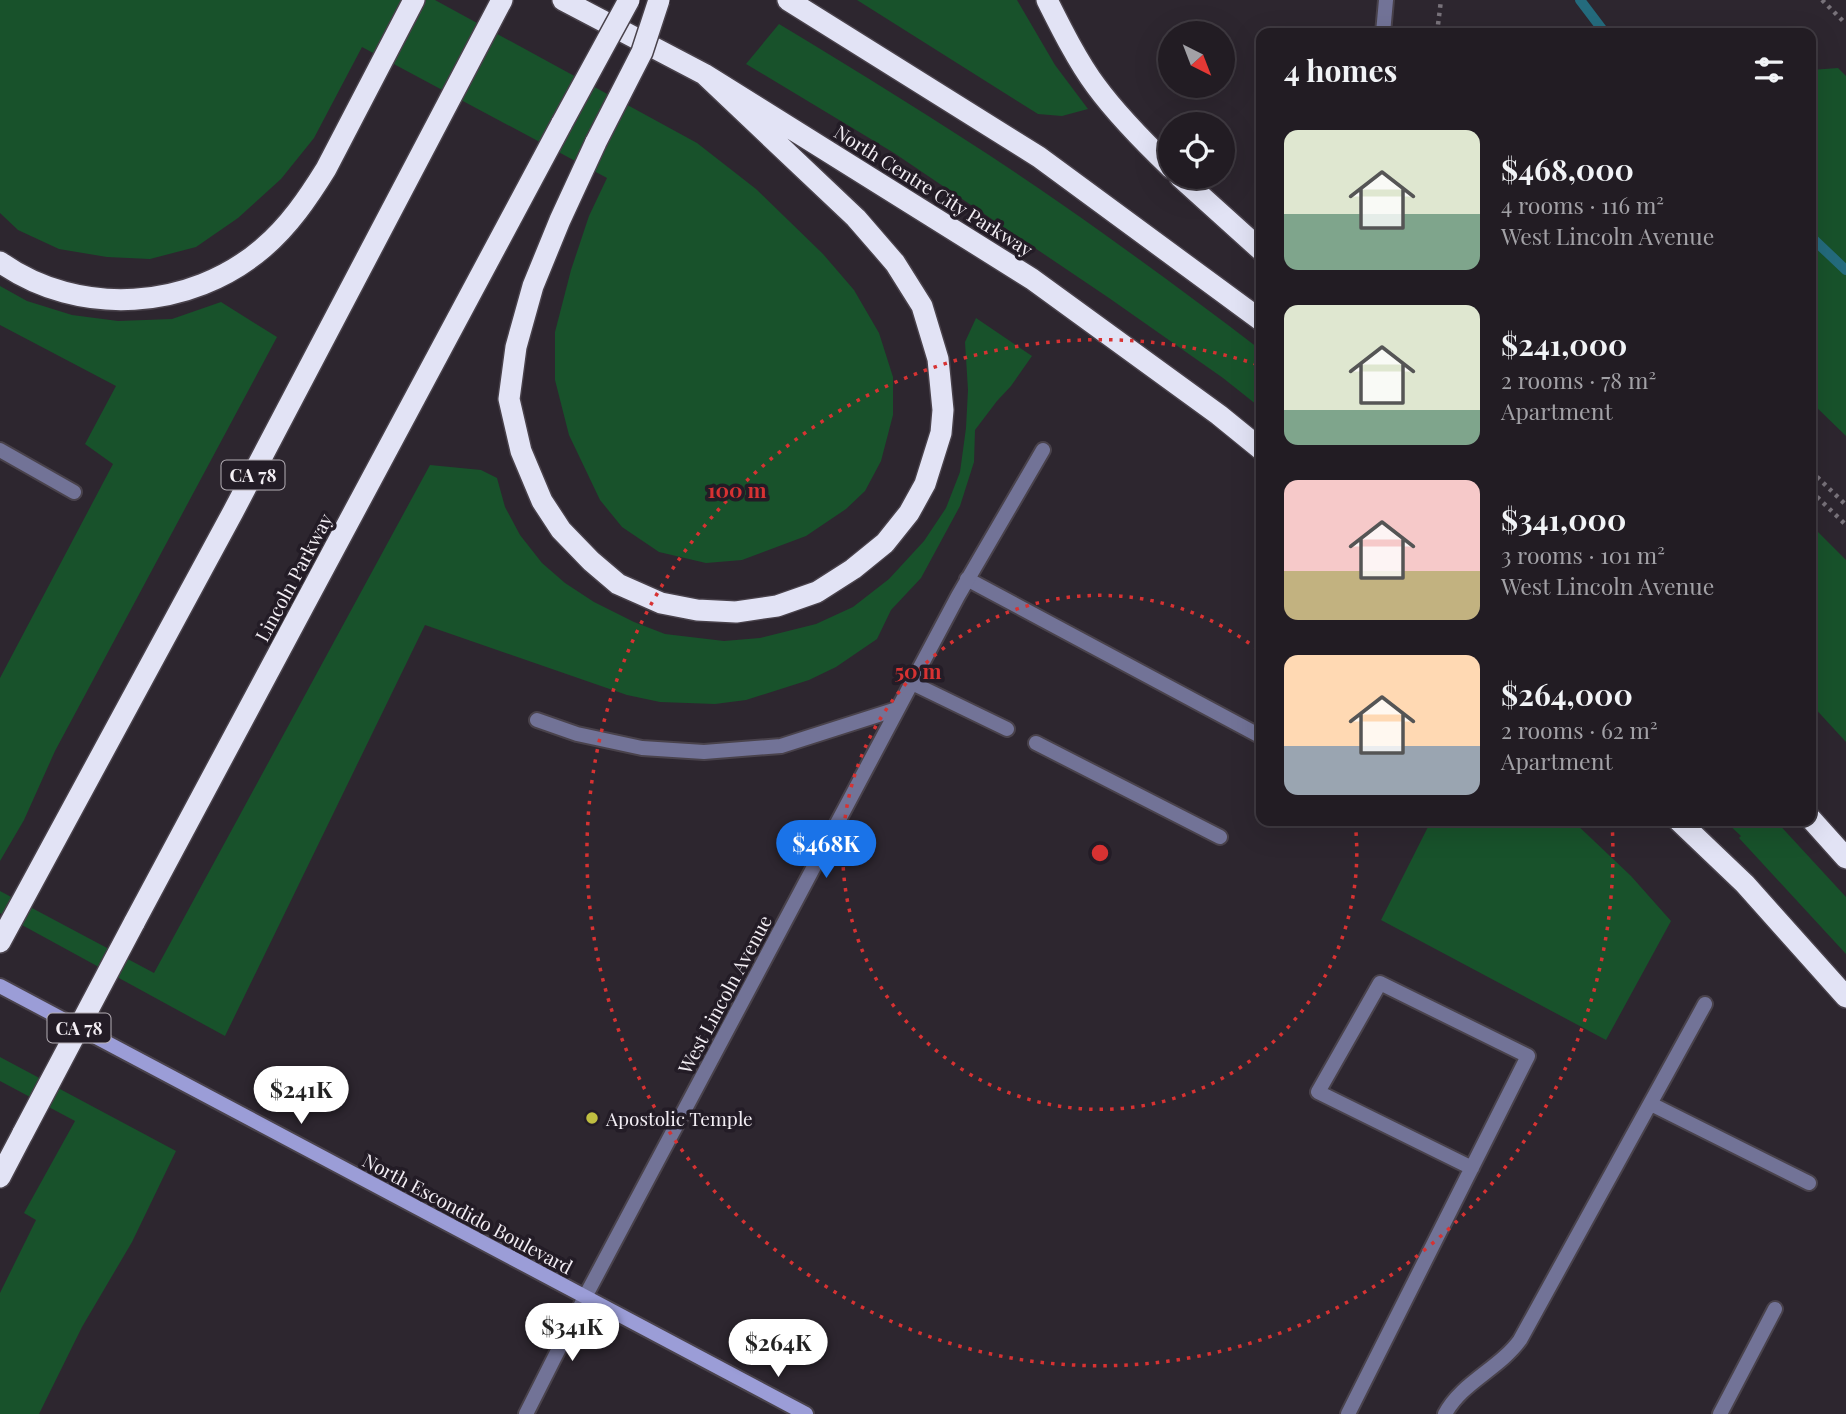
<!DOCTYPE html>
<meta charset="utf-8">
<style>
body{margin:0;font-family:"Playfair Display",serif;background:#2a252b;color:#f1f3f6;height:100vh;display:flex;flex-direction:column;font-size:26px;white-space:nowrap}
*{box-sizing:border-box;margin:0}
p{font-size:23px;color:#a2a1a6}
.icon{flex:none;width:38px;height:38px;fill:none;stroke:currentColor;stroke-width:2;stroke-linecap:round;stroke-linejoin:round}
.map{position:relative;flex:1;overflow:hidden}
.panel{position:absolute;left:1256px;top:28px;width:560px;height:798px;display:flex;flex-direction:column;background:#221c23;border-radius:14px;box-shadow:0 7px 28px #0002,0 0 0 2px #3f3a41}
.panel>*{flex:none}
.needle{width:46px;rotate:138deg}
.controls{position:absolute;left:1158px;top:21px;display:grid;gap:14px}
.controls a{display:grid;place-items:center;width:77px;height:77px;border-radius:50%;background:#221c23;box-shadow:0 7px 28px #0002,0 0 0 2px #3f3a41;font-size:35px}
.price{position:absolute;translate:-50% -60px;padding:0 16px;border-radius:24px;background:#fff;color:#222;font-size:23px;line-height:46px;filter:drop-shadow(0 2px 4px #0008)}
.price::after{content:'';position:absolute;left:50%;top:42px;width:21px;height:16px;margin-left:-10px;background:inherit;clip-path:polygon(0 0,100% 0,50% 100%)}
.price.selected{background:#1a73e8;color:#fff}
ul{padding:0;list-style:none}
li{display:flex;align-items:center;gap:21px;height:175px;padding:0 28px}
li span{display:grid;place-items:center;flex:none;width:196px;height:140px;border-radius:14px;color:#555}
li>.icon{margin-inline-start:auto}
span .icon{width:84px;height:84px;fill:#fffc;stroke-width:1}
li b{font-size:30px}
h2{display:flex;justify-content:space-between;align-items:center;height:84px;padding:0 28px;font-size:30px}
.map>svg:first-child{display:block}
</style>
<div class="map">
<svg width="1846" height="1414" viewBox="0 0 1846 1414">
<rect width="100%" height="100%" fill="#2d262f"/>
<!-- green -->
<path fill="#18522b" d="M 0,0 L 435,0 L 697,143 L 756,189 L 823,254 L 854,290 L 879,333 L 893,377 L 893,415 L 881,461 L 865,491 L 846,509 L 806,536 L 742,560 L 706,563 L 659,552 L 622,527 L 600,500 L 569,435 L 555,380 L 555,332 L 571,270 L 589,216 L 607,178 L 362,47 L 314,138 L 281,179 L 238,218 L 196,247 L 150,259 L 107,257 L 59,249 L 18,230 L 0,213 Z
M 857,0 L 1017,0 L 1055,65 L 1088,109 L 1062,116 L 1038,114 Z
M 779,24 C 890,91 1000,159 1104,234 C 1157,272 1210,311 1262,351 L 1262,409 L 1223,378 L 1109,298 L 894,153 L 746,64 Z
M 1838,68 L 1846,76 L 1846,436 L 1811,402 L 1811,70 Z
M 0,286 L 27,301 L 72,315 L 118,321 L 172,319 L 221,302 L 277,337 L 55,751 L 24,820 L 0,861 L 0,678 L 113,464 L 85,444 L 116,386 L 0,325 Z
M 976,318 L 1032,356 L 1011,386 L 997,401 L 975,430 L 974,462 L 960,506 L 921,578 L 891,610 L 877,639 L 836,667 L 809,680 L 746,700 L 715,704 L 660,702 L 627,695 L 425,625 L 225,1036 L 0,913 L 0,891 L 154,973 L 430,465 L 481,470 L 497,478 L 505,507 L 520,535 L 542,563 L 565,583 L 594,602 L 634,622 L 665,634 L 724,641 L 760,638 L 816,624 L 853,607 L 889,579 L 924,541 L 946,508 L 960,472 L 966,428 L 968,390 L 965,342 Z
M 1811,525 L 1846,560 L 1846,742 L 1811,704 Z
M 1431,821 L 1573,821 L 1631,876 L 1671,921 L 1606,1040 L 1381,920 Z
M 1725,821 L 1776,821 L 1846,897 L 1846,954 L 1739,838 L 1741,836 Z
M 0,1057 L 176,1151 L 132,1242 L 82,1327 L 39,1414 L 0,1414 L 0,1293 L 36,1220 L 24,1213 L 75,1121 L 0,1081 Z"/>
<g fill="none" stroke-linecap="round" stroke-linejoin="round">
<!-- stream -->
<path stroke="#246b7d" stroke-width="10" d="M 1580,0 L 1605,33
M 1811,237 L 1846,270"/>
<!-- lane casing -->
<g stroke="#49424b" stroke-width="18">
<path id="lane" d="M 0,450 L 74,492
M 967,579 L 1262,737
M 912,683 L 1007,729
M 537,720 L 577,734 L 642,748 L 704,752 L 781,746 L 897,709
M 1036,743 L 1220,837
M 1651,1104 L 1809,1183
M 1348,1414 L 1528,1056 L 1380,983 L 1318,1092 L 1472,1168
M 1445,1414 C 1461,1383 1499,1369 1520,1340 L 1705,1004
M 1720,1414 L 1775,1309"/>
</g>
<!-- street casing -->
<g stroke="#49424b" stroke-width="18">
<path id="street" d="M 1383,33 L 1386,0
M 526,1414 L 585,1297 L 958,596 L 1043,450"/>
</g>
<!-- secondary casing -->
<g stroke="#49424b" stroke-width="18">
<path id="secondary" d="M 0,986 L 806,1414"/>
</g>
<!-- highway casing -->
<g stroke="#49424b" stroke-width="24">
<path id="highway" d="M 563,0 L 704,74 L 1032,279 L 1219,415 L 1262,450
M 788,0 L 1039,157 L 1262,321
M 1047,0 C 1061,28 1078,62 1096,86 C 1118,116 1144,142 1171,168
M 596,142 L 560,220 L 533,286 L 516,347 L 509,399 L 521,451 L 542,501 L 561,530 L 591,561 L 618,584 L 661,603 L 697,610 L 736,612 L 777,606 L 817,592 L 853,569 L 885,543 L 909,513 L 925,484 L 941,433 L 943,410 L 938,359 L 922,306 L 895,263 L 856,218 L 704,74
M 1180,177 L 1262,251
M 0,262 C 79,318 191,310 263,248 C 289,226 308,198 326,169 L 414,0
M 1811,819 L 1846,858
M 1679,821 L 1745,884 L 1846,997
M 134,923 L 562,123
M 0,942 L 233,512 L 502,0
M 0,1177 L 23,1133"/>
</g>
<!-- path -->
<path stroke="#78727a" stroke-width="4.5" stroke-dasharray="3.5 5" stroke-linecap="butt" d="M 1822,0 L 1846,24
M 1437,33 L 1441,0
M 1811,471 L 1846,505
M 1811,491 L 1846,525"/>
<!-- lane -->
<use href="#lane" stroke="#727397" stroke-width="14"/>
<!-- street -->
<use href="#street" stroke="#727397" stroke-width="14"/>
<!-- secondary -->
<use href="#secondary" stroke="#9b9dd7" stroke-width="14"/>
<!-- highway -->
<use href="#highway" stroke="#e2e3f5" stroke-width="21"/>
<!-- highway-bridge casing -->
<g stroke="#49424b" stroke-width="24" stroke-linecap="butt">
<path id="highway-bridge" d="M 562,123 L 629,0
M 596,142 L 642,52 L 659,0
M 23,1133 L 134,923"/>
</g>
<!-- highway-bridge -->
<use href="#highway-bridge" stroke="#e2e3f5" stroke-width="21"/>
</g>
<!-- distance rings -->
<g fill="none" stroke="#d73232" stroke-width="3.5" stroke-dasharray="3.5 7">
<path d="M1355 822A257 257 0 1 1 1262 653"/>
<path d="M1612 822A513 513 0 1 1 1259 365"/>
</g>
<!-- markers -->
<circle fill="#bfbe41" stroke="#231c26" stroke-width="2.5" cx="592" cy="1118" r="7"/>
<g text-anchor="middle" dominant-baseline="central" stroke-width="7" stroke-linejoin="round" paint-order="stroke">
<!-- shield labels -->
<g fill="#231c26" stroke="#b5afb6" stroke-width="2">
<rect x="221.5" y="460.5" width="63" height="29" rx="5"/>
<rect x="47.5" y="1013.5" width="63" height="29" rx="5"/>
</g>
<g font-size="18" font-weight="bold" fill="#f3eef4">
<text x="253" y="475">CA 78</text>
<text x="79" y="1028">CA 78</text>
</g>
<!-- street labels -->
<g font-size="19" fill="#f3eef4" stroke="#231c26">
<text transform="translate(934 190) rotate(32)">North Centre City Parkway</text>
<text transform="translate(293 577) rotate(-62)">Lincoln Parkway</text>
<text transform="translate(724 994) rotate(-62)">West Lincoln Avenue</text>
<text transform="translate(468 1213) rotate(28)">North Escondido Boulevard</text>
</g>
<!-- poi labels -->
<g font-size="19" fill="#f3eef4" stroke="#231c26" text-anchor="start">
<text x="606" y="1118">Apostolic Temple</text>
</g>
</g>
<circle cx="1100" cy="853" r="10" fill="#d73232" stroke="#231c26" stroke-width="3.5"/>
<g font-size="21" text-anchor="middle" font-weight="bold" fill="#d73232" stroke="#231c26" stroke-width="7" stroke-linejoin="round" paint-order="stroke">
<text x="737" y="498">100 m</text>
<text x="918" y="679">50 m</text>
</g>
</svg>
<div class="controls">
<a><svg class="needle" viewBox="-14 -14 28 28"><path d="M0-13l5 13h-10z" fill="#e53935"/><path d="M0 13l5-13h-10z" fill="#a2a1a6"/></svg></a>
<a><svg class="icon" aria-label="locate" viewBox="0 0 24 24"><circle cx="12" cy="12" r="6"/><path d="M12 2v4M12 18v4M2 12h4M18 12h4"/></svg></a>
</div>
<b class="price selected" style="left:826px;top:880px">$468K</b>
<b class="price" style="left:301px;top:1126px">$241K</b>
<b class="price" style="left:572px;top:1363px">$341K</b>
<b class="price" style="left:778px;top:1379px">$264K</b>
<section class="panel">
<h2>4 homes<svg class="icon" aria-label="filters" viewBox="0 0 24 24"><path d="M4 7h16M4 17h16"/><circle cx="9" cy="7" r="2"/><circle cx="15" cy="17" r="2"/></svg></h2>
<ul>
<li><span style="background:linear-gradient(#dfe7d0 60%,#7fa58c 0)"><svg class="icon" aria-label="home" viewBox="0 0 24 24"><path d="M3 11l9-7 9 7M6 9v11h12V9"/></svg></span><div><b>$468,000</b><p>4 rooms · 116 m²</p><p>West Lincoln Avenue</p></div></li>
<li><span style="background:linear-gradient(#dfe7d0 75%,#7fa58c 0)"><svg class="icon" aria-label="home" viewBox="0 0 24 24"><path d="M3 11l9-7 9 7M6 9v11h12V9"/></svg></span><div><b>$241,000</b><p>2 rooms · 78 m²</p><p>Apartment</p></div></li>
<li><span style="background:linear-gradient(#f6c9c9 65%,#c2b280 0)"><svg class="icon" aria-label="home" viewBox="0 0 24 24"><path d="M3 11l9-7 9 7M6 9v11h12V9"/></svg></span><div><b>$341,000</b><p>3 rooms · 101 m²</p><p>West Lincoln Avenue</p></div></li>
<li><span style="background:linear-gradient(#ffd9b3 65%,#9aa5b1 0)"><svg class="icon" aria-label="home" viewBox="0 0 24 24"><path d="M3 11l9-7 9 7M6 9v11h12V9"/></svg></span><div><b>$264,000</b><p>2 rooms · 62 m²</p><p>Apartment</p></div></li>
</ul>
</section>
</div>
